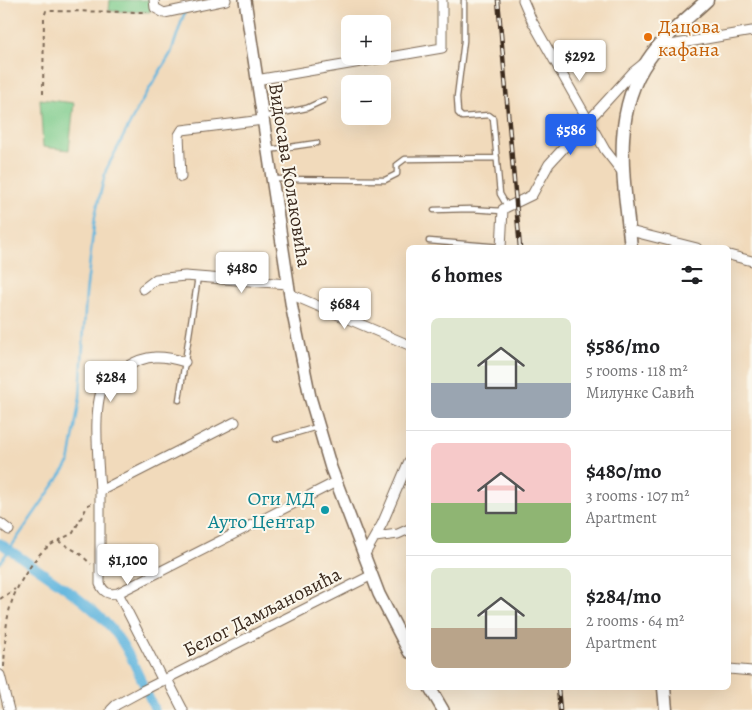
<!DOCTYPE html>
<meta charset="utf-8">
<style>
body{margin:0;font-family:Alegreya,serif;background:#f6f6f6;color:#202124;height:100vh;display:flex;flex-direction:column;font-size:19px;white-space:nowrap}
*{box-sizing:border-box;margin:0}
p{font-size:16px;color:#757577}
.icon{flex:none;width:28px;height:28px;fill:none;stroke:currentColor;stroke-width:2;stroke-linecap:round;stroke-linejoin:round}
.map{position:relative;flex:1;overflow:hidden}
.panel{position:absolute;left:406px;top:245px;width:325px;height:445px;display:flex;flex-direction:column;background:#fff;border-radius:8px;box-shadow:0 5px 20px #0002}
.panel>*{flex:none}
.buttons{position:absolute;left:341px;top:15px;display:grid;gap:10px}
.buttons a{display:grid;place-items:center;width:50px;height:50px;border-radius:8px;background:#fff;box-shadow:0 5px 20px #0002;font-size:25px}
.price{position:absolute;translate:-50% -42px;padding:0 11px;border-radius:5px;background:#fff;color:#222;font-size:16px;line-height:32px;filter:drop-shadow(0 1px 2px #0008)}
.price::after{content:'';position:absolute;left:50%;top:30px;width:15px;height:11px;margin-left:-8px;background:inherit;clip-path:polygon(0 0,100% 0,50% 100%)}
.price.on{background:#2563eb;color:#fff}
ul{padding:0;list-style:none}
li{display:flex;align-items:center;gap:15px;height:125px;padding:0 25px}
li+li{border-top:1px solid #e0e0e0}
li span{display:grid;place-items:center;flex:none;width:140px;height:100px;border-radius:8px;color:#555}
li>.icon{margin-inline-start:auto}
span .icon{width:60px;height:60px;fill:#fffc;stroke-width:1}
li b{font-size:21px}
h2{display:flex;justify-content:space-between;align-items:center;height:60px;padding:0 25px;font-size:21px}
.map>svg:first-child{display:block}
</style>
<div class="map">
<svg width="752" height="710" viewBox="0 0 752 710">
<rect width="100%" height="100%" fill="#fbf7ec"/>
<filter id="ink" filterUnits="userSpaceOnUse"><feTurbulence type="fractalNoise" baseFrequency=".02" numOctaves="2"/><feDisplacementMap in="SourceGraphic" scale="10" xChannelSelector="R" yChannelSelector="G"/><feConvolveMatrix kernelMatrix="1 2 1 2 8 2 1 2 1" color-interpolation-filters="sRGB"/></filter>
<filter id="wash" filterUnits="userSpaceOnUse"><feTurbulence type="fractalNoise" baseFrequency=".0096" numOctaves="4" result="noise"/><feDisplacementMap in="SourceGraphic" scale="20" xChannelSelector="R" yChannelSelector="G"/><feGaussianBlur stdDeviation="1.12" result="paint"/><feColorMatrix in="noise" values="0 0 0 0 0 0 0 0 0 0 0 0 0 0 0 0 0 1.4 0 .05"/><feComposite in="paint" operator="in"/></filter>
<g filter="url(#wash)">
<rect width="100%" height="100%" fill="#f1dabb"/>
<!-- green -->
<path fill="#7dcb8b" stroke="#5c7a54" d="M 110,0 L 151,0 L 150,12 L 109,11 Z
M 40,99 L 74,103 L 69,150 L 43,147 Z"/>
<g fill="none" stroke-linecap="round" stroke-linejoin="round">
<!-- stream -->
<path stroke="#62b6de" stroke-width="2.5" d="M 0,563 L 69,463 L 80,397 L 86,294 L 95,216 L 106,170 L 139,106 L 171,53 L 185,11"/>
<!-- canal -->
<path stroke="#62b6de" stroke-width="9" d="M 0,543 C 36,569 83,596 112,629 C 131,652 142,683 155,710"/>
</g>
</g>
<g filter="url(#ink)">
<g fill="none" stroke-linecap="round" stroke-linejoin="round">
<!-- service casing -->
<g stroke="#7b6855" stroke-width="7">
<path id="service" d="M 464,0 L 464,41 L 457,97 L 458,113 L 462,117 L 489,115 L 493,118 L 500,194 L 507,206
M 264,117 L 307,108 L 324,100
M 269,150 L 317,143
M 274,179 L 385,180 L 397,174 L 397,165 L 405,159 L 497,158
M 434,210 L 470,209 L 502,211
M 429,241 L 501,247
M 179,400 L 198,277
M 276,439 L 317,427"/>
</g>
<!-- minor casing -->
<g stroke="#7b6855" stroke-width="11">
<path id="minor" d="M 154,0 L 155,8 L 164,13 L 226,0
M 523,0 L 532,21 L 605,150 L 623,173
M 659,47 L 752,31
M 256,80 L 442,48 L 442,0
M 181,177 L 179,135 L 182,130 L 263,120
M 630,231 L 697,248
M 501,248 L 503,209 L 532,195 L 549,164 L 633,72 L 643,64
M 729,255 L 752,261
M 143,289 L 156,279 L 185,276 L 288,284
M 290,294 L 409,345
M 100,491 C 99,467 91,403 105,383 C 110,376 119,372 126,367 C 147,354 163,355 185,362
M 0,523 L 9,530
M 375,537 L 398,534 L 409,529
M 365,554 L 382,524 L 409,461
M 118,593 L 336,482
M 729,669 L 752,671
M 0,675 L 9,710
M 167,679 L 183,710
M 163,681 L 118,593 C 109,595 104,593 100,584 L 100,491 L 235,422
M 111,710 L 116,705 L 140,692 L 372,575"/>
</g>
<!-- tertiary casing -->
<g stroke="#7b6855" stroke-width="14">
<path id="tertiary" d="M 245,0 L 292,309 L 310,397 L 331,468 L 379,594 L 409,652
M 430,688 L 443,710"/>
</g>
<!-- secondary casing -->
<g stroke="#7b6855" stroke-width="15">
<path id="secondary" d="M 631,248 C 625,185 609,116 648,60 C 663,37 687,19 707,0
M 664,688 L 666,710"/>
</g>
<!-- path -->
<path stroke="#7b6855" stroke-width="2" stroke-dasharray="4 4" stroke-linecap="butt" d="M 43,94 L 44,17 L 46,11 L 147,12
M 58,541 L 73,533 L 88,505 L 92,503
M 0,599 L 15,589
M 4,667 C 6,624 5,603 30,567 C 38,555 45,547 58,541 L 79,553 L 91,564"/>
<!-- service -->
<use href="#service" stroke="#fff" stroke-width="4.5"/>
<!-- minor -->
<use href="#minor" stroke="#fff" stroke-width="9"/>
<!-- tertiary -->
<use href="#tertiary" stroke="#fff" stroke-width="11"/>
<!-- secondary -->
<use href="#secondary" stroke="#fff" stroke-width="12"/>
<!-- rail casing -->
<g stroke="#3b2a1e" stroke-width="4.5">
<path id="rail" d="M 498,0 L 520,248
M 558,688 L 560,710"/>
</g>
<!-- rail -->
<use href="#rail" stroke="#fbf7ec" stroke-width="2.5" stroke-dasharray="8" stroke-linecap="butt"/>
</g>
</g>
<!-- markers -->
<circle fill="#e8710a" stroke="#fbf7ec" stroke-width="2" cx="648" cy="37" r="5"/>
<circle fill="#0f9aa8" stroke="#fbf7ec" stroke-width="2" cx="325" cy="510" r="5"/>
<g text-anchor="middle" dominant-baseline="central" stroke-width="4" stroke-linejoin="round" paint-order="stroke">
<!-- food labels -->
<g font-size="20" fill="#c56008" stroke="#fbf7ec" text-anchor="start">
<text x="658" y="26">Дацова<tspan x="658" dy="23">кафана</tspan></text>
</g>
<!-- street labels -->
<g font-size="20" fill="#3b2a1e" stroke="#fbf7ec">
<text transform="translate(290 175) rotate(81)">Видосава Колаковића</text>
<text transform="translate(262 612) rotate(-27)">Белог Дамљановића</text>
</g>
<!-- culture labels -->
<g font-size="20" fill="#0d838f" stroke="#fbf7ec" text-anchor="end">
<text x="315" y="498">Оги МД<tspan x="315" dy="23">Ауто Центар</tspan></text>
</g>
</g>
</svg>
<div class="buttons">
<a>+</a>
<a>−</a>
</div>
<b class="price" style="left:580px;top:82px">$292</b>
<b class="price on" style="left:571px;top:156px">$586</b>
<b class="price" style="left:242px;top:294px">$480</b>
<b class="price" style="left:345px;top:330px">$684</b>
<b class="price" style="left:111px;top:403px">$284</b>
<b class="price" style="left:128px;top:586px">$1,100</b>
<section class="panel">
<h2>6 homes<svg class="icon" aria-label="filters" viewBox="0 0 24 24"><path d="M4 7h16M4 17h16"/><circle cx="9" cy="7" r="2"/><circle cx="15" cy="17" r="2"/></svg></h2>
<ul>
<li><span style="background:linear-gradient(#dfe7d0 65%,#9aa5b1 0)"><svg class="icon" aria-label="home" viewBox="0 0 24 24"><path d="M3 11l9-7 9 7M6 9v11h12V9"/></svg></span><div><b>$586/mo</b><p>5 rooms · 118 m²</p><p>Милунке Савић</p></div></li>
<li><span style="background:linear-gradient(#f6c9c9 60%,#8fb573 0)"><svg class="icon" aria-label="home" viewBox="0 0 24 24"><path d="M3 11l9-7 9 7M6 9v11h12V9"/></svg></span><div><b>$480/mo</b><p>3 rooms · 107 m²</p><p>Apartment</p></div></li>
<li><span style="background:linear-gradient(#dfe7d0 60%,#b9a48a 0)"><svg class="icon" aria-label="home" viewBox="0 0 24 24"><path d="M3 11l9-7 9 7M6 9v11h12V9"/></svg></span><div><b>$284/mo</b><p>2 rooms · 64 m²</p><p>Apartment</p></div></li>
</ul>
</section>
</div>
